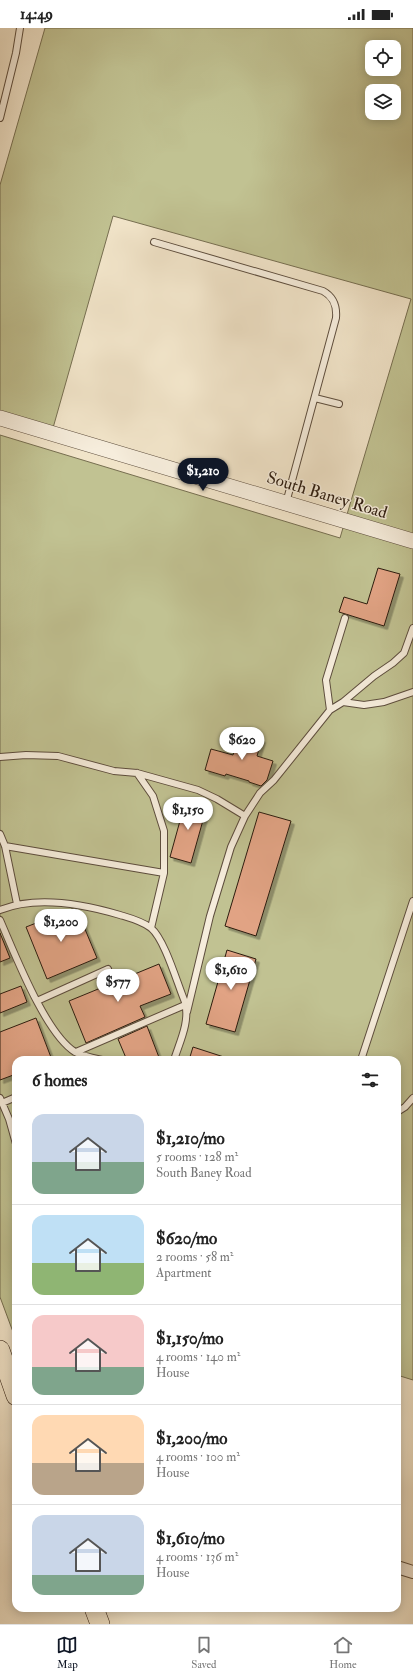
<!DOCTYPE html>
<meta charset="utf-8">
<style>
body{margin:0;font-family:"IM FELL Double Pica",serif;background:#f6f6f6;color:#222;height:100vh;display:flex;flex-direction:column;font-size:15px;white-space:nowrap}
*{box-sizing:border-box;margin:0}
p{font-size:13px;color:#767676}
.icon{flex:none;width:22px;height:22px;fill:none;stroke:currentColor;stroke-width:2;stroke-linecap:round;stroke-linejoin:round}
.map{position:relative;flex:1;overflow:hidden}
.details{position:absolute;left:12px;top:1028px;width:389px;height:556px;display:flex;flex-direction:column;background:#fff;border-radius:12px;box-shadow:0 2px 10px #0003}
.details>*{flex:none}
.buttons{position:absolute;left:365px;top:12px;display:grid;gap:8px}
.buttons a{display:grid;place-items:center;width:36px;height:36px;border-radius:8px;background:#fff;box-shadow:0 2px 10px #0003;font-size:20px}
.price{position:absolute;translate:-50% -34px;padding:0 9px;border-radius:14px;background:#fff;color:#222;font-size:13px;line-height:26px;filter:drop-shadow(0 1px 2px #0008)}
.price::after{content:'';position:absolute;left:50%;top:24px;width:12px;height:9px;margin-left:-6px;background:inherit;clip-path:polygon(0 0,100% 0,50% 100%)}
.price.current{background:#111827;color:#fff}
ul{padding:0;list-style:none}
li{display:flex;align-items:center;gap:12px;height:100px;padding:0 20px}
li+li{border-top:1px solid #e0e0e0}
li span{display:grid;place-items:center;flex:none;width:112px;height:80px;border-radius:12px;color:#555}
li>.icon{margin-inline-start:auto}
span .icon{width:48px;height:48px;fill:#fffc;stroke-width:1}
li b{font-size:17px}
h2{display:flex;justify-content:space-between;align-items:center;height:48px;padding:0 20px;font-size:17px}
.status{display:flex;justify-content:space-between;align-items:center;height:28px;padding:0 20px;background:#fff;direction:ltr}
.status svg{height:11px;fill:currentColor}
.tab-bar{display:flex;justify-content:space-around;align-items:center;height:56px;border-top:1px solid #e0e0e0;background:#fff;font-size:11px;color:#767676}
.tab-bar a{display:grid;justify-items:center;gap:2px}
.tab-bar .current{color:#111827}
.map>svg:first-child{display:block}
</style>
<div class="status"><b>14:49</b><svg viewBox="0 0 49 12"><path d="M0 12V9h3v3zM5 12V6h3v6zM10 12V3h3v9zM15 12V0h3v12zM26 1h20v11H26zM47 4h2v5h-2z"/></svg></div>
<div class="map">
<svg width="413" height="1596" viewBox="0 0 413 1596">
<defs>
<filter id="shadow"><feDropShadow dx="3.5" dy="3.5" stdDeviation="0" flood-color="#0004"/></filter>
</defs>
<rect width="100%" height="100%" fill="#f1e4c9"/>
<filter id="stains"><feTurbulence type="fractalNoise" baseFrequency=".005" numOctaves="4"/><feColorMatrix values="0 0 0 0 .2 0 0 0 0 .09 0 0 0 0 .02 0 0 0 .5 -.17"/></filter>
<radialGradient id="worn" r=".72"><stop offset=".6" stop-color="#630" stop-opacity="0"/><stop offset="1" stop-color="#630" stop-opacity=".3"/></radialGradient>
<!-- green -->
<path fill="#c1c292" stroke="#766e50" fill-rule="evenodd" d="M 45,0 L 413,0 L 413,1352 L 397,1347 L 397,1032 L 16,1032 L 16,1312 L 0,1269 L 0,407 L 340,510 L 411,271 L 113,188 L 53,400 L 0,384 L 0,157 ZM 372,19 L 394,19 L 394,41 L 372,41 ZM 372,63 L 394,63 L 394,85 L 372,85 Z"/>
<!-- building -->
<path fill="#e1a384" stroke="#2c1b0e" filter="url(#shadow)" d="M 378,540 L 400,546 L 384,598 L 339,584 L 344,569 L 367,576 Z
M 239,705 L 262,711 L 257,728 L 273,733 L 267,752 L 261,758 L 249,754 L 249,753 L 226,746 L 225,748 L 205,742 L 211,721 L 233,727 Z
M 186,771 L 207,778 L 191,835 L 170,829 Z
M 259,784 L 291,793 L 256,908 L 225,898 Z
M 72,881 L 77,882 L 97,930 L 47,951 L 26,899 Z
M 0,905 L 10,930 L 0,934 Z
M 227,922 L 256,931 L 235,1004 L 206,996 Z
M 159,936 L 171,966 L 140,978 L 145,989 L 86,1015 L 69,973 Z
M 21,958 L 27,974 L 0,985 L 0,966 Z
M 36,990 L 52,1032 L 16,1032 L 16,1046 L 0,1052 L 0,1004 Z
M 147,998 L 160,1032 L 131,1032 L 130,1029 L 126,1030 L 118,1011 Z
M 193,1019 L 227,1030 L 227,1032 L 189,1032 Z"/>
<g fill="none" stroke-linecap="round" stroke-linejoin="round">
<!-- service casing -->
<g stroke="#5d4d3d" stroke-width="8">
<path id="service" d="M 0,90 L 16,25 L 20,0
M 154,214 L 323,263 C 334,269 337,278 336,290 L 286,475
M 315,370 L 339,376
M 343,674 L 374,648 L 393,635 L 404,625 L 413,600
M 330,682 L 326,652 L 345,590
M 0,729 L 26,727 L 58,728 L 114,743 L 137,745 L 198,762 L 217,771 L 245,788
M 137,745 L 153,768 L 164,803 L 164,845 L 151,900
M 0,806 L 5,818 L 17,876
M 5,818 L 164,845
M 0,882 C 37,867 83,876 120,887 C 130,890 142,893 151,900 C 165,912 177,955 185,974 C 190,994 180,1013 174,1032
M 0,892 C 15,926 45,1005 75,1024 C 83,1028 93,1030 102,1032
M 37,973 L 108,941
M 187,984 L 210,888 L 231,819 L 245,788 L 260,765 L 274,752 L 330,682 L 343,674 L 364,677 L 384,674 L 413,664
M 76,1024 L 185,977
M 361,1032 L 413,873
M 0,1070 L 9,1091 L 16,1116
M 2,1075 L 16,1069
M 397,1084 L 405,1079 L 413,1070"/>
</g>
<!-- minor casing -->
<g stroke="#5d4d3d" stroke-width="14">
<path id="minor" d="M 397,1539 L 413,1544"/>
</g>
<!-- tertiary casing -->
<g stroke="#5d4d3d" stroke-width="16">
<path id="tertiary" d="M 0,390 L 413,513"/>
</g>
<!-- primary casing -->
<g stroke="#2c1b0e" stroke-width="20">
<path id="primary" d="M 0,1322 L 16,1368
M 94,1580 L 100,1596"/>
</g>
<!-- service -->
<use href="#service" stroke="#f6eddc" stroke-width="6"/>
<!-- minor -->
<use href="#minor" stroke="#f6eddc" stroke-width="12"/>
<!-- tertiary -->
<use href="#tertiary" stroke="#f6eddc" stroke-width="15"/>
<!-- primary -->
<use href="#primary" stroke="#f1e4c9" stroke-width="19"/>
</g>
<g text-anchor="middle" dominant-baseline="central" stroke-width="3" stroke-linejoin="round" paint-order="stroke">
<!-- street labels -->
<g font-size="17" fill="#2c1b0e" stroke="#f6eddc">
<text transform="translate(327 467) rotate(17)">South Baney Road</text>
</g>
</g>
<rect width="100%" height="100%" filter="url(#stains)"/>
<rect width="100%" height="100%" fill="url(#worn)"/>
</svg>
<div class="buttons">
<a><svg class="icon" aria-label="locate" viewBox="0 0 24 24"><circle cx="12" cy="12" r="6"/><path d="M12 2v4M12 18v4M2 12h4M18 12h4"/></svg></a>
<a><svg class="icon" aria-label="layers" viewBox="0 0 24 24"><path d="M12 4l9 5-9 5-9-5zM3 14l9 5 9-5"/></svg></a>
</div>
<b class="price current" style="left:203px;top:464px">$1,210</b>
<b class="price" style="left:242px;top:733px">$620</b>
<b class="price" style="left:188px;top:803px">$1,150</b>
<b class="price" style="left:61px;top:915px">$1,200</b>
<b class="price" style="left:231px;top:963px">$1,610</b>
<b class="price" style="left:118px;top:975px">$577</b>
<section class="details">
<h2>6 homes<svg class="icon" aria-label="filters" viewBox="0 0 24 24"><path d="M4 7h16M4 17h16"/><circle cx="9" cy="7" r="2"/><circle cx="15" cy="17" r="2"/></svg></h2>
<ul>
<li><span style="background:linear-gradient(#c9d6e8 60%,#7fa58c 0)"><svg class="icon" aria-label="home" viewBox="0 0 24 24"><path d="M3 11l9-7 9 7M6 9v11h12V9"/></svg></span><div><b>$1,210/mo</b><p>5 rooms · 128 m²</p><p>South Baney Road</p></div></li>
<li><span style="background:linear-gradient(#bfe0f5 60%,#8fb573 0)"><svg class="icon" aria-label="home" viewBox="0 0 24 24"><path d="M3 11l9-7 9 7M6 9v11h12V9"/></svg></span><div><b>$620/mo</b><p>2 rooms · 58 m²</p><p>Apartment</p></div></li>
<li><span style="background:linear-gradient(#f6c9c9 65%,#7fa58c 0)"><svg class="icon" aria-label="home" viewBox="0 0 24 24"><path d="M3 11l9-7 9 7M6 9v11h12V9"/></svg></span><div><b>$1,150/mo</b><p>4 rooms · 140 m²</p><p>House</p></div></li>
<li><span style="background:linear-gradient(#ffd9b3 60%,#b9a48a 0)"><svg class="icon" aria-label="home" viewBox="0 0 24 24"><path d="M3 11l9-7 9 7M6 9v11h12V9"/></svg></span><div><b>$1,200/mo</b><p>4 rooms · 100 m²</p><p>House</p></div></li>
<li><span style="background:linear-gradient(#c9d6e8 75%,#7fa58c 0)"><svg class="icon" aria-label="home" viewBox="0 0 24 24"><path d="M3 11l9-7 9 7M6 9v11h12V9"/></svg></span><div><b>$1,610/mo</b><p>4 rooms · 136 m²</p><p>House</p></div></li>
</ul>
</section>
</div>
<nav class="tab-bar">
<a class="current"><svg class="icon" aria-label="map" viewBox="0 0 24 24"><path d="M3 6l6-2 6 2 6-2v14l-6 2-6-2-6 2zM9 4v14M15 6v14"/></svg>Map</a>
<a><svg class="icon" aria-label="saved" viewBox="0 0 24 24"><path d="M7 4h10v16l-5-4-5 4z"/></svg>Saved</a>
<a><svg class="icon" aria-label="home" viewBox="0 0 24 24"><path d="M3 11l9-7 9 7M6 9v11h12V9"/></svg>Home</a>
</nav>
